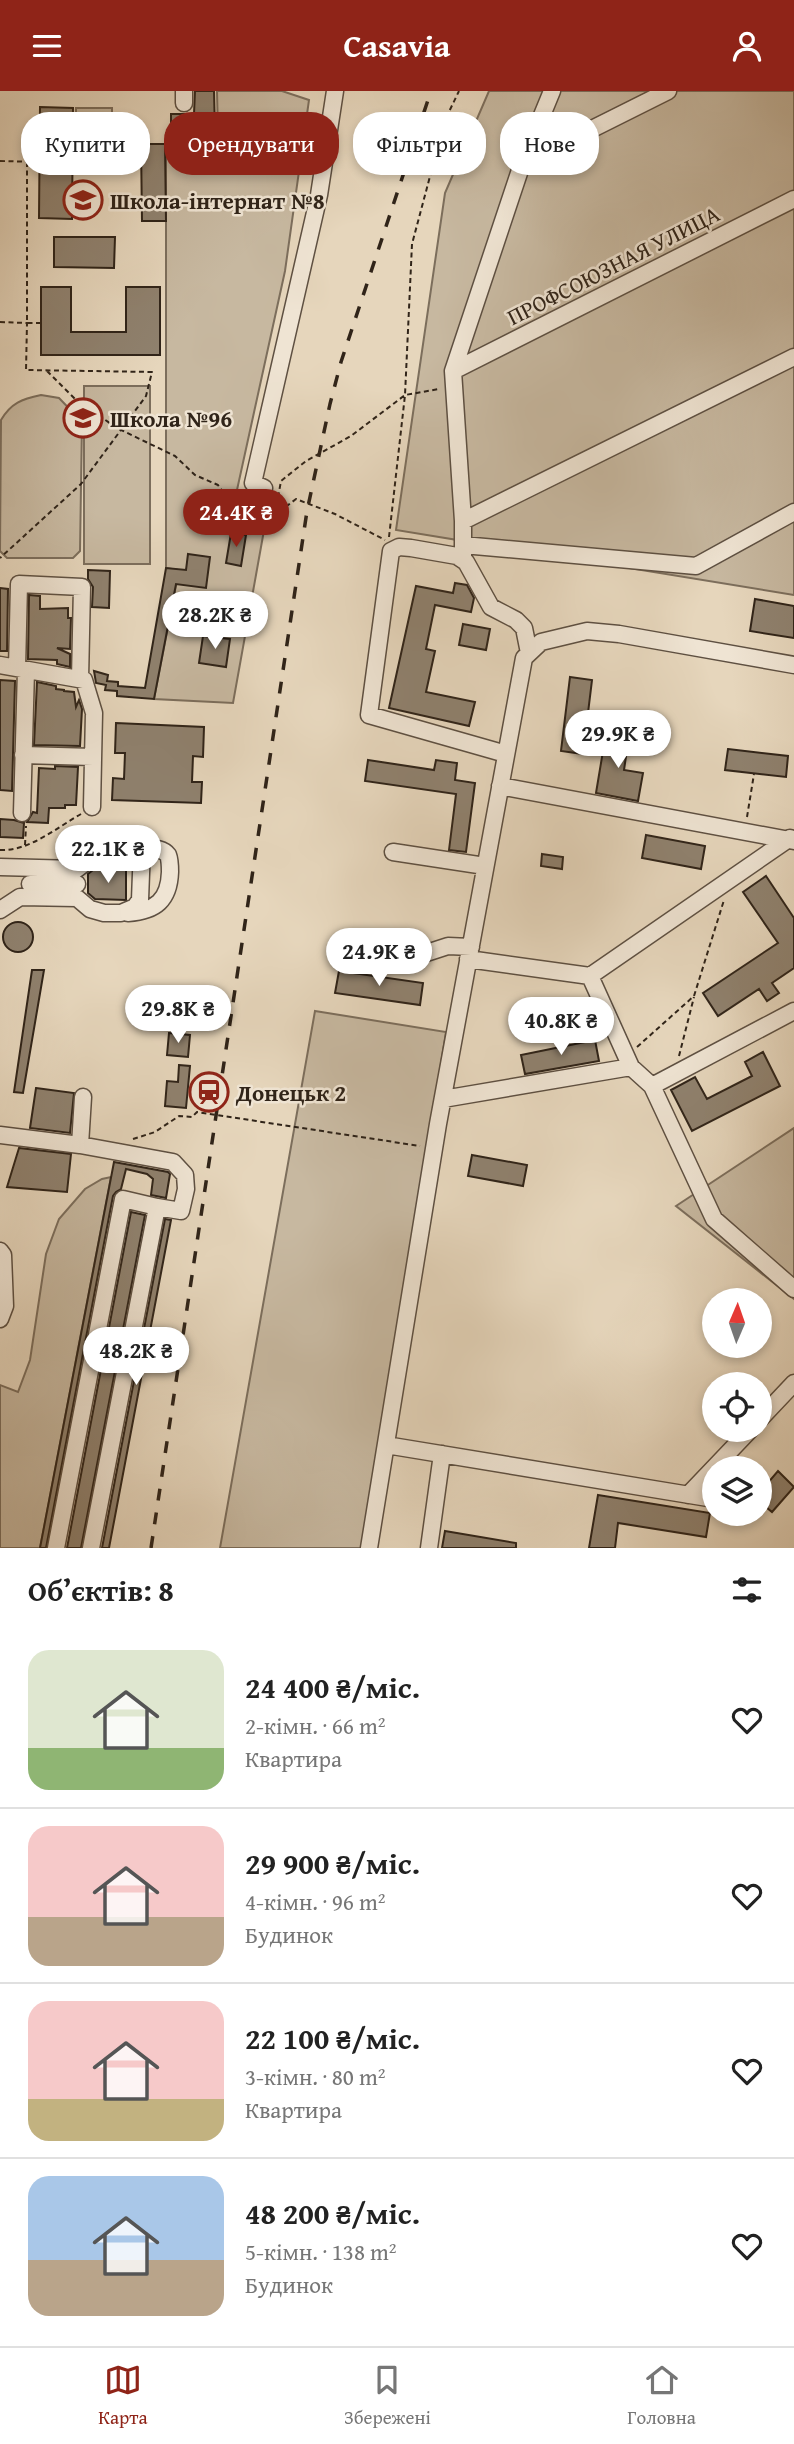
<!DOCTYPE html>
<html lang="uk">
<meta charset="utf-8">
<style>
body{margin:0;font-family:"Gentium Book Plus",serif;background:#f6f6f6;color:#222;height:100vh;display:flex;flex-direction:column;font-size:26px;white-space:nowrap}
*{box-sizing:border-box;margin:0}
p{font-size:23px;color:#767676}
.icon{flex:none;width:38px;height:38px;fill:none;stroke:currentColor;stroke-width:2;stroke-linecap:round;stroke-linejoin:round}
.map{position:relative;height:1457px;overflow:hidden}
.sheet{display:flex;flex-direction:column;background:#fff;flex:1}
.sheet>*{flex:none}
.top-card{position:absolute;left:21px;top:21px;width:752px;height:63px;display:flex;gap:14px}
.needle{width:46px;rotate:2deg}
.controls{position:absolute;left:702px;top:1197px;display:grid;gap:14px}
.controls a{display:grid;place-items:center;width:70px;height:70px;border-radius:50%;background:#fff;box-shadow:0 4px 10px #0003;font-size:35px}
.price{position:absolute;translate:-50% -60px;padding:0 16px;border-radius:24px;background:#fff;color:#222;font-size:23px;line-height:46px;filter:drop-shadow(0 2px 4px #0008)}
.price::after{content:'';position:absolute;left:50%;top:42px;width:21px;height:16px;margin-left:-10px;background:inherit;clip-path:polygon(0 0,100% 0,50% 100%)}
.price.active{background:#8f2418;color:#fff}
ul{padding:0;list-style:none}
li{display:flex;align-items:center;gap:21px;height:175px;padding:0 28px}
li+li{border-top:2px solid #e0e0e0}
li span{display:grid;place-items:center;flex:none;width:196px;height:140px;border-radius:21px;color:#555}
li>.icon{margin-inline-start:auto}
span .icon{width:84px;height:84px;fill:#fffc;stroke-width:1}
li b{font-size:30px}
h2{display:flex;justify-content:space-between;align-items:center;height:84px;padding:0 28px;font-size:30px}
.chip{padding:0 24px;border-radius:28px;background:#fff;box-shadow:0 4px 10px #0003;font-size:24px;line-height:63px}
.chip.active{background:#8f2418;color:#fff}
header{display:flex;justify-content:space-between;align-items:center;height:91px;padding:0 28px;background:#8f2418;color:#fff;font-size:32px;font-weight:800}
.dock{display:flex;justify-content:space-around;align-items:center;height:98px;border-top:2px solid #e0e0e0;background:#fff;font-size:19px;color:#767676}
.dock a{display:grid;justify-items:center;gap:4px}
.dock .active{color:#8f2418}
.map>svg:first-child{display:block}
</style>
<header><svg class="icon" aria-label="menu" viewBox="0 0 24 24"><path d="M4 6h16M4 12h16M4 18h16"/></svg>Casavia<svg class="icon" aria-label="person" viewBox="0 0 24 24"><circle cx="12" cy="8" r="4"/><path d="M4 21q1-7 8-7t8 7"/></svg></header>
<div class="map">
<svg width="794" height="1457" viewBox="0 0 794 1457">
<rect width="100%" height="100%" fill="#e6d6bc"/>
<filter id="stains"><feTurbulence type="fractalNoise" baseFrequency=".00286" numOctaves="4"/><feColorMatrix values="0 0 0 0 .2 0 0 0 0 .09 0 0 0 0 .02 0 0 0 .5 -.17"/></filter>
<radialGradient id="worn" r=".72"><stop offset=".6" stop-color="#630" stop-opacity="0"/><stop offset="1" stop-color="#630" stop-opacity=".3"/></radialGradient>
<!-- green -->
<path fill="#c7b8a0" stroke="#7c6e5c" stroke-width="2" d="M 217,0 L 282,0 L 309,9 L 285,180 L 235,408 L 268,417 L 233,612 L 154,608 L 179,479 L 166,477 L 166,42 L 218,43 Z
M 489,0 L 794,0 L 794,504 L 396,439 L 445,102 Z
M 76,17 L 112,17 L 112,73 L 76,73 Z
M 84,295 L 150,295 L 150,473 L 84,473 Z
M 41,304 L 59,307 L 82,331 L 80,460 L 73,467 L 7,467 L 0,460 L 1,329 C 11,312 22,308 41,304 Z
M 315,920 L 446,941 L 364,1457 L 220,1457 Z
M 794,1037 L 794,1208 L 676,1115 Z
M 111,1086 L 40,1457 L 0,1457 L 0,1294 L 18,1301 L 30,1269 L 46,1163 L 59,1128 L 85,1098 L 102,1088 Z"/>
<!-- building -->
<path fill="#8f816e" stroke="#302419" stroke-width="2" d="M 195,0 L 214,0 L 215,41 L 171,40 L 171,23 L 194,23 Z
M 40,16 L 73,17 L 72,128 L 39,127 Z
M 141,53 L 165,53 L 166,130 L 142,130 Z
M 54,146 L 115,146 L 114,177 L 54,176 Z
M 41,196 L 71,196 L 71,241 L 126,241 L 126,196 L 160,196 L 160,264 L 41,264 Z
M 231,442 L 246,444 L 241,475 L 226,472 Z
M 188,463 L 210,466 L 206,497 L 176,493 L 154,608 L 117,605 L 117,600 L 105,599 L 106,594 L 96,592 L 94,580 L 108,584 L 107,590 L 118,591 L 118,595 L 145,597 L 166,477 L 186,479 Z
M 88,479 L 110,480 L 109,517 L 92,516 L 93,496 L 88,488 Z
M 455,492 L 467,494 L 474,507 L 471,521 L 435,514 L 426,558 L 435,560 L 426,601 L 475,611 L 469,635 L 389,617 L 416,495 L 453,502 Z
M 0,497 L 8,498 L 7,560 L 0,560 Z
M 29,504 L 40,505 L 40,518 L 68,517 L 68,527 L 71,527 L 70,558 L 57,557 L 70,563 L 70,576 L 57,573 L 57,569 L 28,568 Z
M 755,508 L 794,515 L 794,547 L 750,540 Z
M 463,533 L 490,538 L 486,559 L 459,554 Z
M 203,545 L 230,548 L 226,576 L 199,572 Z
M 570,586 L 592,589 L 583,663 L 561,660 Z
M 0,589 L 15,590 L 12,700 L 0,699 Z
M 37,591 L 56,595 L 56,598 L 64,599 L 64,600 L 74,601 L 76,616 L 79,609 L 82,618 L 80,655 L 34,654 Z
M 116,632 L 204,636 L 203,666 L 193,665 L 192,691 L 202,691 L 201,712 L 112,709 L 113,687 L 124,688 L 125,662 L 115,662 Z
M 606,642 L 629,645 L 624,679 L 643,682 L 638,710 L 596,702 Z
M 728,658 L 788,665 L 786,686 L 725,679 Z
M 368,669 L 434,679 L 436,669 L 457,672 L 455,689 L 475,692 L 466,761 L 449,759 L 456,703 L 365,690 Z
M 55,675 L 78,676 L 76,714 L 65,714 L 65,717 L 49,717 L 48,732 L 27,731 L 33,721 L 37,722 L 39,677 L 55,678 Z
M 0,728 L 14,729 L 24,732 L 23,747 L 0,746 Z
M 646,744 L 705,755 L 701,778 L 642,767 Z
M 542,763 L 563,766 L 562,778 L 541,775 Z
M 93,779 L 126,779 L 126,809 L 95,808 L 88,802 L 88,783 Z
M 766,785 L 794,827 L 794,877 L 772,892 L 779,902 L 767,910 L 759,898 L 718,925 L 703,902 L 778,852 L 743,801 Z
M3 846a15 15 0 1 1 30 0a15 15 0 1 1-30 0Z
M 32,879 L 44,879 L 23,1002 L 14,1001 Z
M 339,880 L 423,892 L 420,914 L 335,902 Z
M 169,942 L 190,944 L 188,966 L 167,964 Z
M 595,949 L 599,970 L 525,983 L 521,964 Z
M 763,961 L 780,995 L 692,1040 L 671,999 L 695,986 L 707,1008 L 752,985 L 745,971 Z
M 179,974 L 190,975 L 186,1017 L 165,1015 L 167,990 L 178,991 Z
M 36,997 L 74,1002 L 70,1042 L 30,1037 Z
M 19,1057 L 71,1063 L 67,1101 L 7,1096 Z
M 472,1064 L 527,1074 L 523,1095 L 468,1085 Z
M 114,1071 L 168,1081 L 170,1083 L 166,1107 L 151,1104 L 153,1088 L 147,1083 L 126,1078 L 121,1098 L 116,1101 L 113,1105 L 46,1457 L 40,1457 Z
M 131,1121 L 145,1124 L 81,1457 L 67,1457 Z
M 165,1128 L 171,1129 L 109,1457 L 102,1457 Z
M 778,1380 L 794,1396 L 772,1421 L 760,1411 L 760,1401 Z
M 598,1404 L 710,1422 L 706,1446 L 618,1432 L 615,1457 L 589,1457 Z
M 445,1440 L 516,1452 L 516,1457 L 442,1457 Z"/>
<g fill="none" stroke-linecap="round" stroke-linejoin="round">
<!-- minor casing -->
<g stroke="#5e5042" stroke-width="19">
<path id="minor" d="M 184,12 L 184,0
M 522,73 L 668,0
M 453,280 L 794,108
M 264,397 L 253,392 L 319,104 L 335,0
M 463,430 L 794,266
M 463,454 L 696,475 L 794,421
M 463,469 L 463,430 L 453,280 L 522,73 L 552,0
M 0,574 L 84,589 L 94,622 L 92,716
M 17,577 L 19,493 L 82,496 L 80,588
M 506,663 L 369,624 L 391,460 L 399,456 L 411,457 L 457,465 L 466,471 L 491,516 L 516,529 L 524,537 L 529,562
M 23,664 L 93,666
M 500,695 L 794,750
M 22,722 L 26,579
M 393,761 L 485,775
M 0,776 L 77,778 L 99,761 L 118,756 L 142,756 L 140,809 L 135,816 L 121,822 L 104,822 L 90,818 L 77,807 L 20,806 L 0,819
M 30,793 L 77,793
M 128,822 C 156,820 169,809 170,781 C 170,776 170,769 168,764 C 163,757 150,757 142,756
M 337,859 L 408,868 L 448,855 L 471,856
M 468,868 L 590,885 L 631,976 L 652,995 L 794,920
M 590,885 L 790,747
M 652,995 L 714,1128 L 794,1198
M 443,1008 L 631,976
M 0,1044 L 80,1054 L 83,1006
M 80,1054 L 173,1071 L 185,1084 L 186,1098 L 181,1120 L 157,1116
M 0,1160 L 3,1164 L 5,1215 L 0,1228
M 760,1328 L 794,1292
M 386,1354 L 714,1408
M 688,1404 L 750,1339
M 56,1457 L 123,1108 L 157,1116 L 91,1457
M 369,1457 L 438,1033 L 524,567 L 541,551 L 587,540 L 619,543 L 794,574
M 429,1457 L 442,1363"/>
</g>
<!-- path -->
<path stroke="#302419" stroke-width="2" stroke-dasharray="5 3.5" stroke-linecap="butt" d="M 0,70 L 40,71
M 27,71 L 27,232 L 41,232
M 0,231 L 27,232 L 26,279 L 152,281 L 146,305 L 81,393 L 0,467
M 47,280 L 75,308 L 117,337 L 175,365 L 195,384 L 218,394 L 230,411 L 275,424 L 296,408 L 335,423 L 385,449
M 275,423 L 281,390 L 306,370 L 351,345 L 405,304 L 439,298
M 389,446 L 405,304 L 412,153 L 445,29 L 459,0
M 747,726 L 754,683
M 25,754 L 26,735
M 0,759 C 30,760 56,737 81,723
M 637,956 L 694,905 L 724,809
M 679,965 L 694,906
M 133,1048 L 155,1041 L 179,1025 L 192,1026 L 197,1021 L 420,1055"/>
<!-- minor -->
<use href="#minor" stroke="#efe4d3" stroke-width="16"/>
<!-- rail -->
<path stroke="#302419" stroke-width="3.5" stroke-dasharray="12 12" stroke-linecap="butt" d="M 151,1457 L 307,420 L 330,313 L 341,271 L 431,0"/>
</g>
<!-- icons -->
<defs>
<g id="school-ring" transform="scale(2.0125)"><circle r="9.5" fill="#efe4d3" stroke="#8f2418" stroke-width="1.5"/><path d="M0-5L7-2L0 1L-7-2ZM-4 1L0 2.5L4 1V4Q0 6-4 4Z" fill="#8f2418"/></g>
<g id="station-ring" transform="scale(2.0125)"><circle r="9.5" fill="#efe4d3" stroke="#8f2418" stroke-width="1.5"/><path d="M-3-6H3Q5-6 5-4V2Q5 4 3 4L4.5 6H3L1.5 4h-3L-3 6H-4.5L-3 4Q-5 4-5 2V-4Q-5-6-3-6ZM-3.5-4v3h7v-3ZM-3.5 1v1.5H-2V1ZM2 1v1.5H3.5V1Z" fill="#8f2418"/></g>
</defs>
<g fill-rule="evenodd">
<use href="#school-ring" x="83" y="109"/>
<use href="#school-ring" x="83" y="327"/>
<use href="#station-ring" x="209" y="1001"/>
</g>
<g text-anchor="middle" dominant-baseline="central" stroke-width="5" stroke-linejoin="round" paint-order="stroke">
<!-- poi labels -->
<g font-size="23" font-weight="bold" fill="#302419" stroke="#efe4d3" text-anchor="start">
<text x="110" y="109">Школа-інтернат №8</text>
<text x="110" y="327">Школа №96</text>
<text x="236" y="1001">Донецьк 2</text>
</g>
<!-- street labels -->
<g font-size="23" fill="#302419" stroke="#efe4d3">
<text transform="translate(613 174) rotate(-27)">ПРОФСОЮЗНАЯ УЛИЦА</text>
</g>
</g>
<rect width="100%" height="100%" filter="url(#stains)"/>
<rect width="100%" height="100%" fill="url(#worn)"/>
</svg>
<div class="controls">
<a><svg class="needle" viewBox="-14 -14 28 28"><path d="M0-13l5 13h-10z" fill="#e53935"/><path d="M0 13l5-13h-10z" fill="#767676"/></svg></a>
<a><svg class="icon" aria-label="locate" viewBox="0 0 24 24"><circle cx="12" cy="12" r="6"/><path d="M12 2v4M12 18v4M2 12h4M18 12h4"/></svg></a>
<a><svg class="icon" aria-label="layers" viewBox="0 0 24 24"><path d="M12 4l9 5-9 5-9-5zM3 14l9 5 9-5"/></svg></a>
</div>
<b class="price active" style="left:236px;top:458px">24.4K ₴</b>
<b class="price" style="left:215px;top:560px">28.2K ₴</b>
<b class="price" style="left:618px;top:679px">29.9K ₴</b>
<b class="price" style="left:108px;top:794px">22.1K ₴</b>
<b class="price" style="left:379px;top:897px">24.9K ₴</b>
<b class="price" style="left:178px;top:954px">29.8K ₴</b>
<b class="price" style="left:561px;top:966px">40.8K ₴</b>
<b class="price" style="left:136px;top:1296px">48.2K ₴</b>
<div class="top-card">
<a class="chip">Купити</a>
<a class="chip active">Орендувати</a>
<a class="chip">Фільтри</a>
<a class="chip">Нове</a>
</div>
</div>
<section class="sheet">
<h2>Об’єктів: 8<svg class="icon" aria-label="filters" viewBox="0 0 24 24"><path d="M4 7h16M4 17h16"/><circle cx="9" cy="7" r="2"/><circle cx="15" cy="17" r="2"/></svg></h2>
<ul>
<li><span style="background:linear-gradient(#dfe7d0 70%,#8fb573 0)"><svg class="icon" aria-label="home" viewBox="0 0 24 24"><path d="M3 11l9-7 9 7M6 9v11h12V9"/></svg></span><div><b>24 400 ₴/міс.</b><p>2-кімн. · 66 m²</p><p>Квартира</p></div><svg class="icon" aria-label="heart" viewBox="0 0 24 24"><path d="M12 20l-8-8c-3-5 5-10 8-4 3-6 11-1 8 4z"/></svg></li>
<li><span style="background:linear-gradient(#f6c9c9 65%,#b9a48a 0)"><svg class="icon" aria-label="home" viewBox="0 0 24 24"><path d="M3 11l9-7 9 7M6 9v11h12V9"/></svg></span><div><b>29 900 ₴/міс.</b><p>4-кімн. · 96 m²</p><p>Будинок</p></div><svg class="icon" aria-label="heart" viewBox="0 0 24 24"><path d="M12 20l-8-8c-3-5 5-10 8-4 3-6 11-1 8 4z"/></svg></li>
<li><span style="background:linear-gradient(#f6c9c9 70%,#c2b280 0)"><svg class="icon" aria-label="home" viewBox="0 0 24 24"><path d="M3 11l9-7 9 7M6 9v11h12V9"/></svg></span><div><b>22 100 ₴/міс.</b><p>3-кімн. · 80 m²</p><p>Квартира</p></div><svg class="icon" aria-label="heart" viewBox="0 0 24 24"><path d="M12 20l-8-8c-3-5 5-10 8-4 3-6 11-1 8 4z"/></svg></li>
<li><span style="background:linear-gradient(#a9c7e8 60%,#b9a48a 0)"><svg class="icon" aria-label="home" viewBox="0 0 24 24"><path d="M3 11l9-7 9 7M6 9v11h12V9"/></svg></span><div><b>48 200 ₴/міс.</b><p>5-кімн. · 138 m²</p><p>Будинок</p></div><svg class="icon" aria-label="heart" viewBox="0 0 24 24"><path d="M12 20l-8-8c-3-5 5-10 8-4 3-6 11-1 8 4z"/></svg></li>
</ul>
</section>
<nav class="dock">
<a class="active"><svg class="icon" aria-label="map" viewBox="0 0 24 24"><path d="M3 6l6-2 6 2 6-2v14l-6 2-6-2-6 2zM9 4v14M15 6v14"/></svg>Карта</a>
<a><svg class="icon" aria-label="saved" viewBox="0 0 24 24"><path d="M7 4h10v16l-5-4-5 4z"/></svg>Збережені</a>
<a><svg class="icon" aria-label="home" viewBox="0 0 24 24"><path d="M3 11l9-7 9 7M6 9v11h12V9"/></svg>Головна</a>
</nav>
